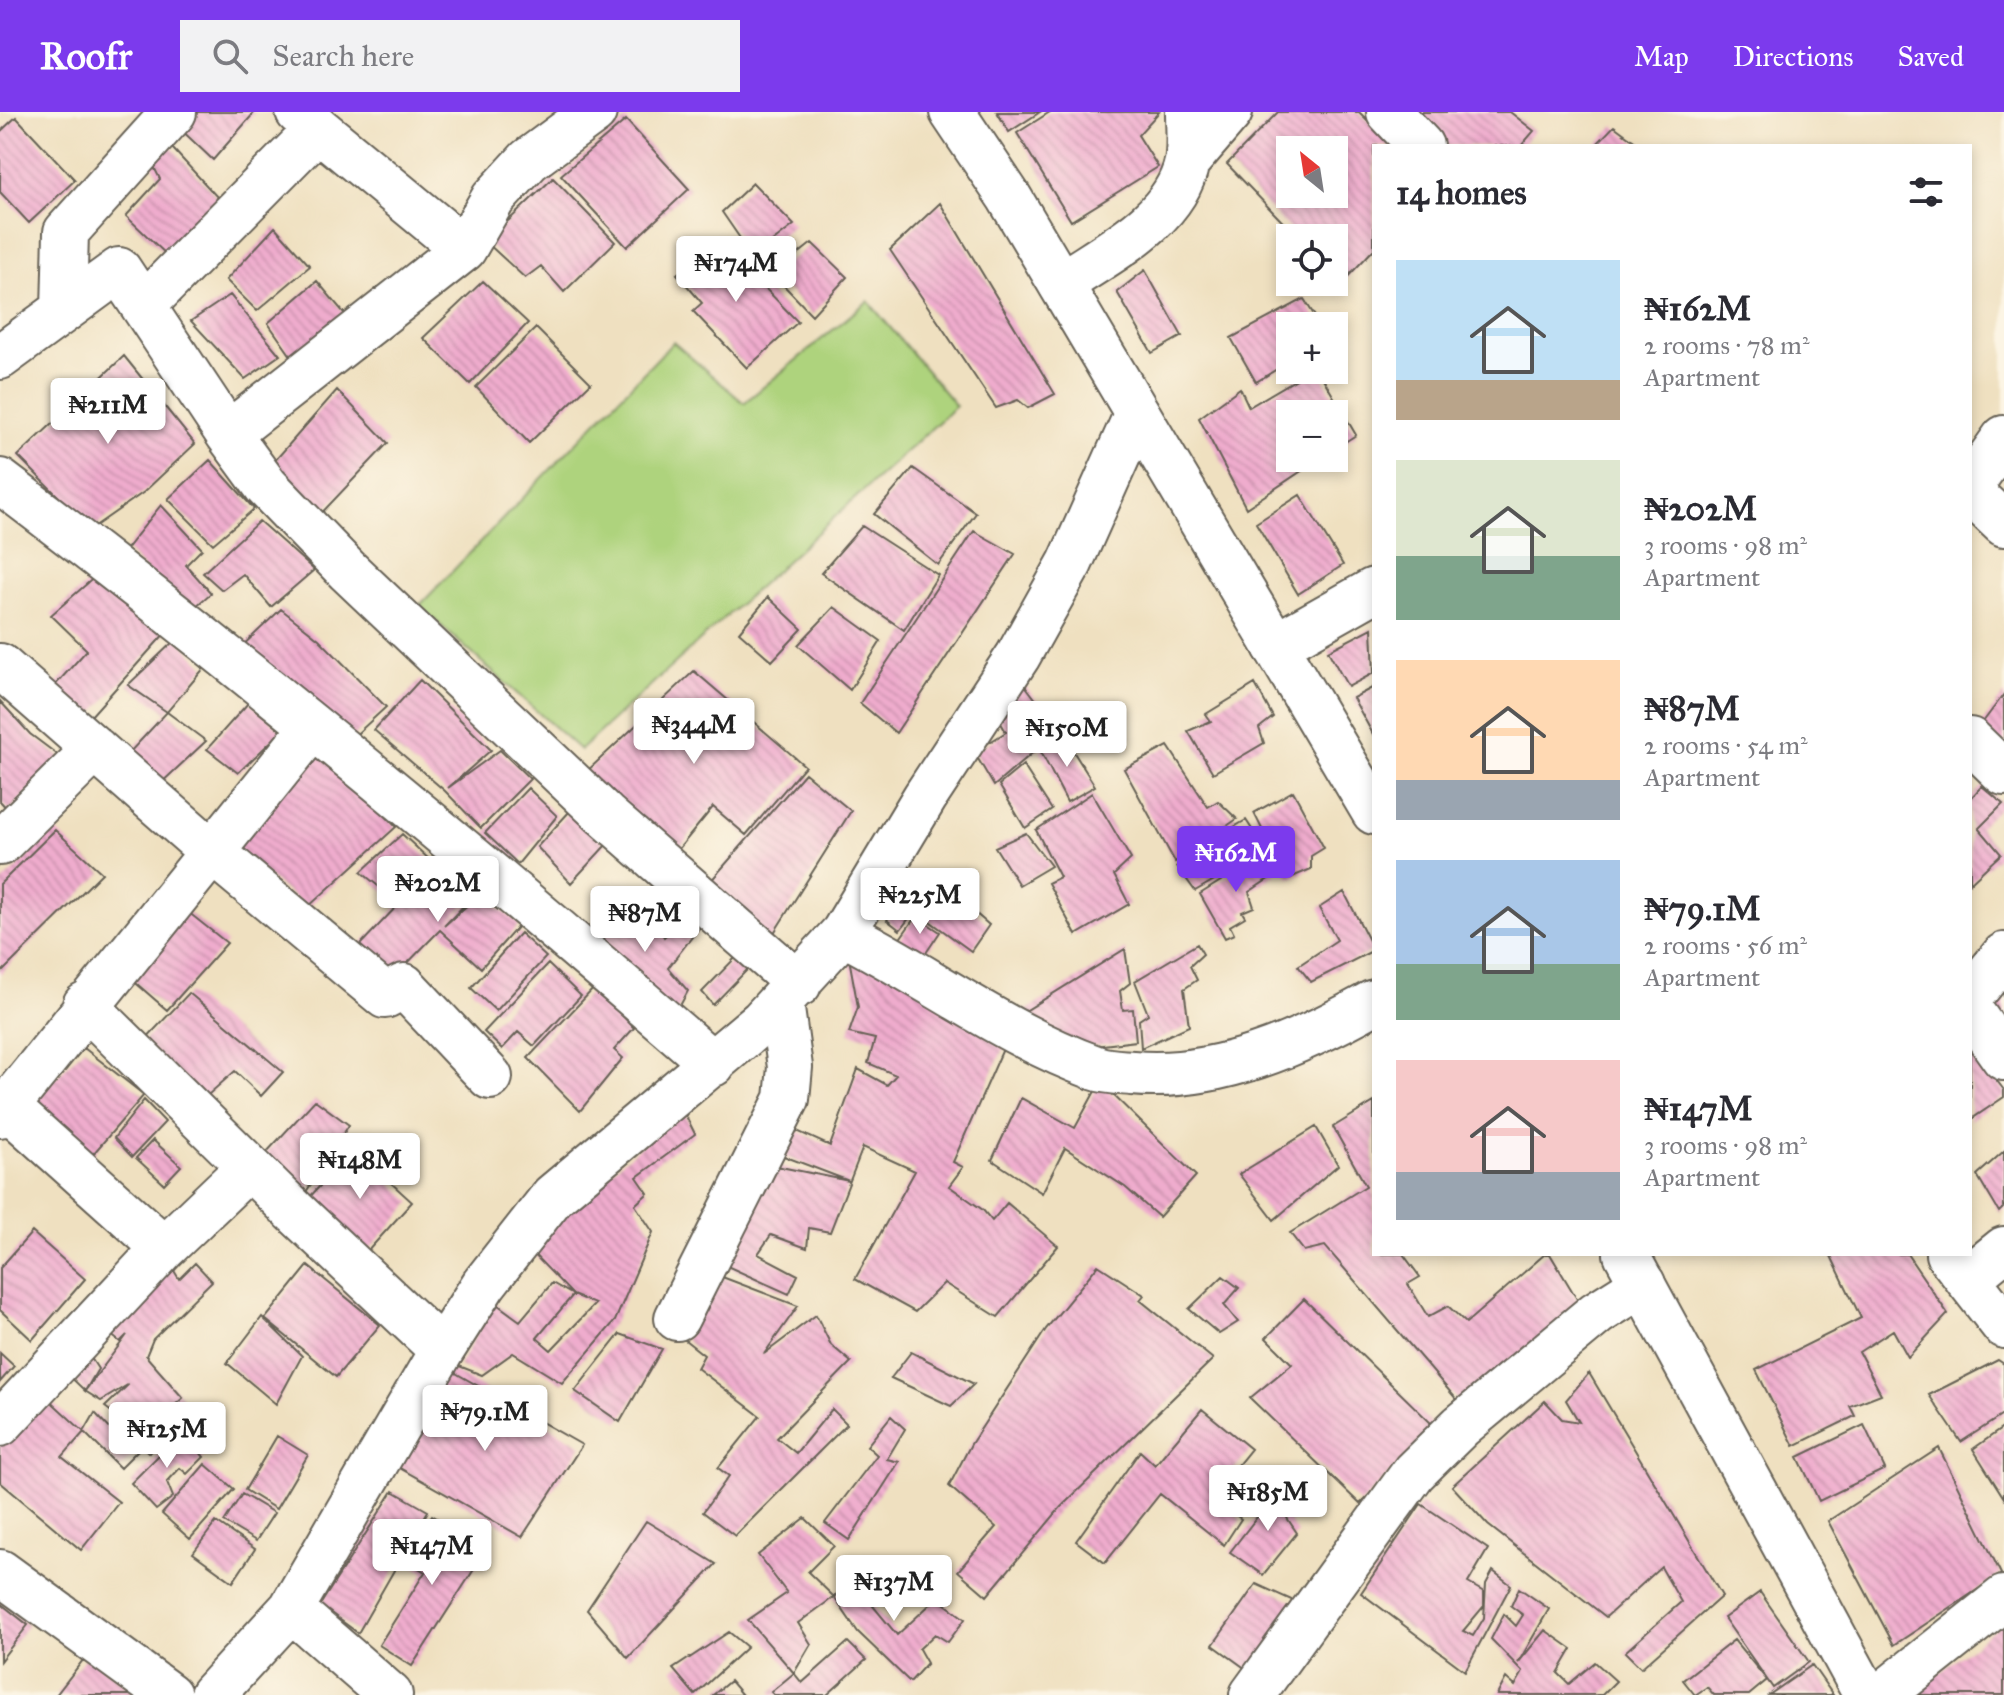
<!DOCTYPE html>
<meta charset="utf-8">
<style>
body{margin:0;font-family:"IM FELL Great Primer",serif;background:#f2f2f3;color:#2b2b33;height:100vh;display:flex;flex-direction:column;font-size:30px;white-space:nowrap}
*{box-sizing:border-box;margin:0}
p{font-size:26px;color:#7c7c81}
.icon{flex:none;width:44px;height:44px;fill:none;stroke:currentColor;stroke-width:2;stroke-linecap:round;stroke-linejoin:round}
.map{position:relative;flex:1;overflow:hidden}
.drawer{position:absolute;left:1372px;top:32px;width:600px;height:1112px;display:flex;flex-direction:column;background:#fff;border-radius:0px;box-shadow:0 4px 12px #0003}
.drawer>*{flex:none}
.needle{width:52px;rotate:330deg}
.tools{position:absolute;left:1276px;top:24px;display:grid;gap:16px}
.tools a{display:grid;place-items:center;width:72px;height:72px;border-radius:0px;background:#fff;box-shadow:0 4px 12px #0003;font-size:40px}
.price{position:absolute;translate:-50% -68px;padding:0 18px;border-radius:8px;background:#fff;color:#222;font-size:26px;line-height:52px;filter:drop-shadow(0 2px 4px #0008)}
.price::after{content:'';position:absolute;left:50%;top:48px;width:24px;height:18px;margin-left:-12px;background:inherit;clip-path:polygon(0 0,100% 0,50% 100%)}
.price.active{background:#7c3aed;color:#fff}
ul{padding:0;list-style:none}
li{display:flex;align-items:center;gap:24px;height:200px;padding:0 24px}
li span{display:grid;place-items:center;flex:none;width:224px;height:160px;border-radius:0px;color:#555}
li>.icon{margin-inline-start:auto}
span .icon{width:96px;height:96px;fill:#fffc;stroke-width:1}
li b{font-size:34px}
h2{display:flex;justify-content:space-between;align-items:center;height:96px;padding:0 24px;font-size:34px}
header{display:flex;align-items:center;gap:48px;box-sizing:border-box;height:112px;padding:0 40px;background:#7c3aed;color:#fff}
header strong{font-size:38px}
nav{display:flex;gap:44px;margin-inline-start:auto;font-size:28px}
.search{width:560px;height:72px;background:#f2f2f3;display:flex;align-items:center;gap:20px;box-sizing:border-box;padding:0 28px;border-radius:0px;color:#7c7c81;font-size:30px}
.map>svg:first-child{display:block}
</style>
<header>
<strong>Roofr</strong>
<div class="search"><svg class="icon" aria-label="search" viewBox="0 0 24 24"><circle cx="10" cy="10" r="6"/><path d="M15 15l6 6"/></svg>Search here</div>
<nav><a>Map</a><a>Directions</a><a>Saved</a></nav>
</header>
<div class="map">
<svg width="2004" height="1583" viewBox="0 0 2004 1583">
<defs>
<pattern id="building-back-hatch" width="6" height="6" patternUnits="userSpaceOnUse" patternTransform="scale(2)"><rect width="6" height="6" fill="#efaccd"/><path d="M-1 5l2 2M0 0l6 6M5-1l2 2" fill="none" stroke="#cc93af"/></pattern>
</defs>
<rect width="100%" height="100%" fill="#fcf5e5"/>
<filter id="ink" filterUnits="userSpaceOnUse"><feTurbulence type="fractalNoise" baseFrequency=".0125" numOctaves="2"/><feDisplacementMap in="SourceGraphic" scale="16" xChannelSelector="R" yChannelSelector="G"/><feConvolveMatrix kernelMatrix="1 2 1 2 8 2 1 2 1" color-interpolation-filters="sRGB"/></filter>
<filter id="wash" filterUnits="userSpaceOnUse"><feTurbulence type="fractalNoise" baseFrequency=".006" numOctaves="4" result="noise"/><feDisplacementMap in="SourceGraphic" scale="32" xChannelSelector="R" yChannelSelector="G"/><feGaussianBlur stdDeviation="1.8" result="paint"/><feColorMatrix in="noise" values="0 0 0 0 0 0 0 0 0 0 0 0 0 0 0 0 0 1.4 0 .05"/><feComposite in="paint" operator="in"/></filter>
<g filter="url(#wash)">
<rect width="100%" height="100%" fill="#efe0c0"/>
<!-- green -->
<path fill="#aed37d" stroke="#65784c" stroke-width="2" d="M 868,189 L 956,294 L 580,638 L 419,494 L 673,230 L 744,291 Z"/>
<g id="blocks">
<!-- building -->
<path fill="url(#building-back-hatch)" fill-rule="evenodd" d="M 187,0 L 255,0 L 213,48 L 175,12 Z
M 997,0 L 1040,0 L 1009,20 Z
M 1050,0 L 1159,0 L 1138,23 L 1158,55 L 1071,109 L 1017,21 Z
M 1278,0 L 1359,0 L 1394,34 L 1374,34 L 1374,137 L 1341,172 L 1334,164 L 1334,126 L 1298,126 L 1227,52 ZM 1290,38 L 1334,38 L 1334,82 L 1290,82 Z
M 1400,0 L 1510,0 L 1534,19 L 1521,34 L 1438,34 Z
M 16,5 L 75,68 L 29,111 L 0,80 L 0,20 Z
M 626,8 L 689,77 L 627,135 L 561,63 Z
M 1614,14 L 1641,34 L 1595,34 Z
M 161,24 L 219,87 L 169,145 L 126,104 L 160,67 L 146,39 Z
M 553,66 L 615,130 L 564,180 L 541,154 L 525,166 L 486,130 Z
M 753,71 L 794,113 L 753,145 L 722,100 Z
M 940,91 L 1055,282 L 1028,296 L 1018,288 L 996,296 L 890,138 Z
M 275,115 L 310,154 L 257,199 L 226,168 Z
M 719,129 L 798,210 L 747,256 L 693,199 L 702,191 L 677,162 Z
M 812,131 L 847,165 L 812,203 L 773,162 Z
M 1145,158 L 1182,224 L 1152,241 L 1117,180 Z
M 317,169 L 350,208 L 296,251 L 268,211 Z
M 483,169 L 528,211 L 470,272 L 423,226 Z
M 230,183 L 280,243 L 245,267 L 191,209 Z
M 1304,187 L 1321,214 L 1290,214 L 1290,249 L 1256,270 L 1231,226 Z
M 536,216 L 591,271 L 529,331 L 476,275 Z
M 124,244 L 195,332 L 144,380 L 91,417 L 18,344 Z
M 1312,258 L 1318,258 L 1356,323 L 1334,337 L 1334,302 L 1290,302 L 1290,346 L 1321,346 L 1246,396 L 1199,306 L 1240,276 L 1249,295 Z
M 337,278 L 388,331 L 313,410 L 264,361 Z
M 210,348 L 254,397 L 213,432 L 168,387 Z
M 913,356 L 976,401 L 938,453 L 874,402 Z
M 1300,383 L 1343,453 L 1298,482 L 1256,411 Z
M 161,393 L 202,437 L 186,453 L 211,481 L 194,496 L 157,470 L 126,437 Z
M 259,409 L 314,458 L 271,495 L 243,462 L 222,478 L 203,461 Z
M 862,414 L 938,463 L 904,518 L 821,461 Z
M 974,419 L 1015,442 L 896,621 L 860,591 Z
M 97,463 L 166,520 L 82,614 L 49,580 L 87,538 L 51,503 Z
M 768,485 L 802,517 L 772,549 L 739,520 Z
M 834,495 L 881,529 L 850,578 L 798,533 Z
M 281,497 L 319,527 L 386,595 L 347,631 L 237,539 Z
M 1372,516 L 1374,561 L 1348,575 L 1328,539 Z
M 177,526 L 205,555 L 167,600 L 128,573 Z
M 694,559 L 805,654 L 746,723 L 713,695 L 673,744 L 584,662 Z
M 420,568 L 491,638 L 448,676 L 500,638 L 530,667 L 481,716 L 445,679 L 374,618 Z
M 1024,572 L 1059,618 L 994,674 L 974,640 L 1006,620 L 993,597 Z
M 1255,572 L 1273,605 L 1259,616 L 1264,631 L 1213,661 L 1188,619 L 1211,609 L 1206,602 Z
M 1374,575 L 1374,624 L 1353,586 Z
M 2004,582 L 2004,633 L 1980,614 Z
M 0,589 L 30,622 L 62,646 L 9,699 L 0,689 Z
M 249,590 L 282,619 L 238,661 L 207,637 Z
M 167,600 L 206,629 L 158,674 L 128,642 Z
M 1063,623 L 1095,674 L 1067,690 L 1040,638 Z
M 1168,634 L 1208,695 L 1218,689 L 1237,707 L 1175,750 L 1124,657 Z
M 316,640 L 364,681 L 396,715 L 307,796 L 230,734 Z
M 1023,653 L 1052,698 L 1025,716 L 999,673 Z
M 805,661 L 851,699 L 765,835 L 702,779 Z
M 1982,674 L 2003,692 L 1979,716 L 2001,742 L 1970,771 L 1970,687 Z
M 528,676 L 557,704 L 518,752 L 485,721 Z
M 1293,679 L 1324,736 L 1311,744 L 1311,757 L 1290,766 L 1269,737 L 1264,742 L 1255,731 L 1266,725 L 1254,701 Z
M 1092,681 L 1131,747 L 1114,763 L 1129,792 L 1076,823 L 1048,771 L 1060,765 L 1036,718 Z
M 570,699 L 606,733 L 571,771 L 537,735 Z
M 1246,708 L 1255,722 L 1247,727 L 1251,731 L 1226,745 L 1222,741 L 1219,743 L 1230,759 L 1195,779 L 1177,754 L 1212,729 L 1215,734 L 1219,732 L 1217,725 Z
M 55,718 L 102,761 L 0,862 L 0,772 Z
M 1026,721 L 1051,754 L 1019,773 L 995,735 Z
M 402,722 L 432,750 L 394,787 L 361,760 Z
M 1264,742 L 1276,762 L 1249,780 L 1254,795 L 1242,800 L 1245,805 L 1230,814 L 1234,822 L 1225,826 L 1200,782 Z
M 438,751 L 474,783 L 444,814 L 480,782 L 520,812 L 481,856 L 440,818 L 392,867 L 358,835 Z
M 943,773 L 989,813 L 971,839 L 920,802 Z
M 643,778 L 662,788 L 654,807 L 664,825 L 690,801 L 699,816 L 668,856 L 688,879 L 669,914 L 580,828 L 618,808 Z
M 1344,780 L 1374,838 L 1311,870 L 1298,854 L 1337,828 L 1319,796 Z
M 899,791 L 913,801 L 900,818 L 887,808 Z
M 183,796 L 227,831 L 167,898 L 129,865 Z
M 916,804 L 940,820 L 924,844 L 899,828 Z
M 520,821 L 546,845 L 496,899 L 471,876 Z
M 846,830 L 1007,928 L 953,1050 L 963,1055 L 949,1074 L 983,1098 L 992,1109 L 1007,1091 L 1058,1134 L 998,1205 L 944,1171 L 915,1200 L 855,1167 L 915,1059 L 863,1035 L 830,1120 L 809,1116 L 807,1136 L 771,1123 L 758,1142 L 798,1163 L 789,1182 L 718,1150 L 766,1052 L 849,1069 L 773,1040 L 786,1014 L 830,1034 L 858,957 L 887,973 L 896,963 L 868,951 L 875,927 L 849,921 L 858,895 Z
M 1197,832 L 1203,842 L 1190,854 L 1197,868 L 1184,877 L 1189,914 L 1141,936 L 1139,908 L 1148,902 L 1135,869 Z
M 1125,837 L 1130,871 L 1120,879 L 1123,898 L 1133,897 L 1136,929 L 1086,935 L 1019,903 Z
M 738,843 L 748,857 L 713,893 L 702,880 Z
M 548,852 L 581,884 L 534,934 L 518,920 L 502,937 L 484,920 Z
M 595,875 L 634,916 L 614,938 L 623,946 L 580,999 L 528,946 Z
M 2004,878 L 2004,907 L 1992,916 L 1978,887 Z
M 189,881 L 283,960 L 261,984 L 235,959 L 200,990 L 141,932 Z
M 1970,934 L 2004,978 L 2004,985 L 1970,1008 Z
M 84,936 L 144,983 L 87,1049 L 29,994 Z
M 1100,970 L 1196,1064 L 1159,1105 L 1125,1075 L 1065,1036 L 1042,1081 L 992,1048 L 1021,986 L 1075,1016 Z
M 144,988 L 165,1010 L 132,1045 L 114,1026 Z
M 315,988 L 349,1013 L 306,1080 L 265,1042 Z
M 1374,990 L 1374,1142 L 1403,1142 L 1420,1165 L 1408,1172 L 1428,1205 L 1448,1194 L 1466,1211 L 1545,1142 L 1550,1142 L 1580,1192 L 1464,1296 L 1325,1134 L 1304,1139 L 1290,1121 L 1366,1074 L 1333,1015 Z
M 683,998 L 695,1022 L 637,1065 L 648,1081 L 635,1093 L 653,1120 L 615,1209 L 562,1271 L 513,1241 L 482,1263 L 459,1254 L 494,1190 L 520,1209 L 552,1171 L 573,1183 L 537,1226 L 551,1238 L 595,1192 L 573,1183 L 525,1133 Z
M 1316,1015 L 1338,1053 L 1274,1108 L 1239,1062 Z
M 153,1028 L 181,1054 L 164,1072 L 136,1046 Z
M 354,1037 L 412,1090 L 366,1141 L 307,1088 Z
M 2004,1039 L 2004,1095 L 1999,1100 L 1977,1063 Z
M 32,1120 L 85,1167 L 32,1228 L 0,1198 L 0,1156 Z
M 1835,1142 L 1907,1142 L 1948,1202 L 1908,1245 L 1893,1218 L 1859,1240 L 1881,1282 L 1850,1294 L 1855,1304 L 1794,1334 L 1756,1258 L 1861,1206 L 1831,1144 Z
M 167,1147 L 179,1167 L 195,1151 L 212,1169 L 153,1227 L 146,1244 L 183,1286 L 159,1307 L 166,1318 L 149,1341 L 142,1334 L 120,1356 L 84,1320 L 62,1345 L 119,1390 L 81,1438 L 0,1370 L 0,1332 L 45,1284 L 84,1320 L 95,1301 L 113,1320 L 125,1310 L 105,1295 L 129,1272 L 101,1289 L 85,1279 L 127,1223 L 120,1230 L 110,1222 L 89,1243 L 98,1257 L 85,1279 L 56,1251 Z
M 1098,1153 L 1144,1183 L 1140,1188 L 1213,1247 L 1061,1395 L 987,1484 L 958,1459 L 996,1415 L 949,1374 L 971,1332 L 1046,1217 Z
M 308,1154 L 380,1213 L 336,1265 L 265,1207 Z
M 717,1163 L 798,1194 L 764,1242 L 816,1203 L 831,1233 L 851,1250 L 777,1326 L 796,1341 L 832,1297 L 847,1312 L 735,1424 L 703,1400 L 729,1364 L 718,1356 L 760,1304 L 697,1256 L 704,1243 L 685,1228 Z
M 1223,1164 L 1239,1176 L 1224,1193 L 1238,1210 L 1219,1222 L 1189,1197 Z
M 1304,1187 L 1435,1315 L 1360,1392 L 1250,1286 L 1292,1252 L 1266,1226 Z
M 262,1205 L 302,1244 L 276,1292 L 227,1251 Z
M 620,1222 L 662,1237 L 620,1310 L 575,1279 Z
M 911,1240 L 974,1272 L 951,1294 L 891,1266 Z
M 0,1241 L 14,1254 L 0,1270 Z
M 1998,1248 L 2004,1252 L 2004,1302 L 1961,1330 L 1929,1283 Z
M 445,1255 L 582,1333 L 522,1425 L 391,1351 Z
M 1589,1261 L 1722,1484 L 1641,1556 L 1625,1540 L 1681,1490 L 1661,1455 L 1606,1505 L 1488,1413 L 1452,1374 L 1545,1289 L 1562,1307 L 1579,1310 L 1566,1288 Z
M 1202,1297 L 1251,1337 L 1212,1385 L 1241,1407 L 1224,1433 L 1160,1382 L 1105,1451 L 1076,1429 L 1140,1339 L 1155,1353 Z
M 891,1304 L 905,1317 L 887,1347 L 899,1350 L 849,1428 L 825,1411 L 877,1343 L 867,1334 Z
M 1864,1313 L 1885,1357 L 1819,1389 L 1798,1345 Z
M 2004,1315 L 2004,1386 L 1973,1337 Z
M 183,1319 L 204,1345 L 187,1362 L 180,1356 L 167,1370 L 173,1385 L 156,1398 L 131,1371 Z
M 277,1324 L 308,1343 L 276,1397 L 245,1378 Z
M 1939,1336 L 2001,1462 L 1894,1533 L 1828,1409 Z
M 205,1352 L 234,1377 L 190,1427 L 162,1402 Z
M 1281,1374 L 1299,1383 L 1287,1406 L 1297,1421 L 1263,1463 L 1230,1440 Z
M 393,1379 L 428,1399 L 358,1521 L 320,1493 Z
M 242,1382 L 274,1401 L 256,1429 L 224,1410 Z
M 1421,1392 L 1488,1437 L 1468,1471 L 1484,1480 L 1484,1494 L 1463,1519 L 1473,1524 L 1484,1506 L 1486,1472 L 1493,1459 L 1511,1473 L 1465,1559 L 1361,1481 Z
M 432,1403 L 487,1437 L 412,1554 L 379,1533 L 425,1460 L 404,1447 Z
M 805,1406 L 834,1434 L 808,1460 L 834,1485 L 798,1511 L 811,1532 L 794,1561 L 802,1571 L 848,1530 L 866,1548 L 827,1583 L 774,1583 L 771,1580 L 794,1561 L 748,1508 L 787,1481 L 758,1443 Z
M 646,1409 L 716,1452 L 628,1546 L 587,1498 Z
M 216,1410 L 255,1437 L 233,1470 L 193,1441 Z
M 865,1451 L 888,1477 L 873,1494 L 897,1523 L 937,1486 L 965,1507 L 948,1530 L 935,1522 L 919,1537 L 927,1551 L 910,1570 L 858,1520 L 834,1485 Z
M 1256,1472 L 1296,1490 L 1253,1562 L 1213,1533 Z
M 1519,1476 L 1549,1497 L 1518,1551 L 1545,1518 L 1572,1537 L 1558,1561 L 1569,1572 L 1595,1550 L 1616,1569 L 1602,1583 L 1497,1583 L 1506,1566 L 1515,1574 L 1523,1560 L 1491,1527 L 1504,1502 L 1516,1514 L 1523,1503 L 1511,1494 Z
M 1760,1480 L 1809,1550 L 1773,1576 L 1724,1506 Z
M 0,1491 L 28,1513 L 0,1549 Z
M 2004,1509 L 2004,1583 L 1919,1583 L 1917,1579 Z
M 729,1520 L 747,1535 L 695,1583 L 673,1557 Z
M 1734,1528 L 1767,1568 L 1749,1583 L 1714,1583 L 1707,1575 L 1695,1583 L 1683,1568 Z
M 87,1543 L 138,1583 L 56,1583 Z
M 1812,1553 L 1833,1583 L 1769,1583 Z
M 730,1569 L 742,1583 L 713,1583 Z"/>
</g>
</g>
<g filter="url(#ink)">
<use href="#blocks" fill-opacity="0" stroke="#666155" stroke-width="2"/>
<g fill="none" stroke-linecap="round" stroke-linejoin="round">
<!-- minor casing -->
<g stroke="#666155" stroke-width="48">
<path id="minor" d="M 298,0 L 464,137
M 594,0 L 529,48 L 493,87 L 464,137 L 228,322 L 266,374 L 347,458 L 605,703 L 799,872
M 1389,0 L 1421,34
M 1187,50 L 1230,0
M 1061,172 C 1106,141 1175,109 1187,50 C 1190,34 1188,16 1188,0
M 143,194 L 318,17
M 64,198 L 66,120 L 174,0
M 0,245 L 119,158 L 228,322
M 0,369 C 245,554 482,751 713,952
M 1970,374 L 2004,326
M 1970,380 L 2004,412
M 1275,534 L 1374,478
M 0,554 L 211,739 L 385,884 L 404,874 L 490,965
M 1970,628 L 2004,661
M 0,731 L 95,637
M 843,821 C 928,864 1007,924 1096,956 C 1107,960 1121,960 1132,961 C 1217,969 1301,931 1374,890
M 1970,885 L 2004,843
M 85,893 L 294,1099 L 442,1238
M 1970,898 L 2004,946
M 7,995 L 164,1136
M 0,1003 L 312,616
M 1948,1142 L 2004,1214
M 1967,1167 L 2004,1137
M 677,1206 L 787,987 L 790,955 L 781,890
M 0,1312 L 164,1136 L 249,1055
M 0,1460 L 169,1583
M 291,1497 L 390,1583
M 212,1583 L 291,1497 L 442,1238 L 484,1172 L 553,1084 L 762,909 L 843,821 L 925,685 L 1018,544 L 1070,451 L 1137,301
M 1252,1583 L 1414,1360 L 1461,1314 L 1597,1201 L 1643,1172
M 1882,1583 L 2004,1486"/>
</g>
<!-- tertiary casing -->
<g stroke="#666155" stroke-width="48">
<path id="tertiary" d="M 952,0 L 1009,85 L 1374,700
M 1626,1142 L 1866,1583"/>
</g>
<!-- minor -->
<use href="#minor" stroke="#fff" stroke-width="44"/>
<!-- tertiary -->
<use href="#tertiary" stroke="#fff" stroke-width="44"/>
</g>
</g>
</svg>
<div class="tools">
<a><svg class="needle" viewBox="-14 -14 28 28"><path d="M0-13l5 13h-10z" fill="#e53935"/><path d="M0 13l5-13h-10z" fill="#7c7c81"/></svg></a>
<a><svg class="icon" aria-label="locate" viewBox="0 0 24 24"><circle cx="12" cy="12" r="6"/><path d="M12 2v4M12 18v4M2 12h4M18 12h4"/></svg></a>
<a>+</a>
<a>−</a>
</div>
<b class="price" style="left:736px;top:192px">₦174M</b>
<b class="price" style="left:108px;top:334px">₦211M</b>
<b class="price" style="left:694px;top:654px">₦344M</b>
<b class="price" style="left:1067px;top:657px">₦150M</b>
<b class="price active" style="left:1236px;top:782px">₦162M</b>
<b class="price" style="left:438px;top:812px">₦202M</b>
<b class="price" style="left:920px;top:824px">₦225M</b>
<b class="price" style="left:645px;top:842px">₦87M</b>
<b class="price" style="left:360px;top:1089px">₦148M</b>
<b class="price" style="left:485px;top:1341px">₦79.1M</b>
<b class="price" style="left:167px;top:1358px">₦125M</b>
<b class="price" style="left:1268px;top:1421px">₦185M</b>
<b class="price" style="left:432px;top:1475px">₦147M</b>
<b class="price" style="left:894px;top:1511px">₦137M</b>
<section class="drawer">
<h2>14 homes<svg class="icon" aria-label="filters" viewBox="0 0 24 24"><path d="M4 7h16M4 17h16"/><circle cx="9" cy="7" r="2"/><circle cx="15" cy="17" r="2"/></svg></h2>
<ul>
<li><span style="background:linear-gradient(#bfe0f5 75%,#b9a48a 0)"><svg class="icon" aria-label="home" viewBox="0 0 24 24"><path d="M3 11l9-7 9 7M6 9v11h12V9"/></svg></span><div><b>₦162M</b><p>2 rooms · 78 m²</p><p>Apartment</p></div></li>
<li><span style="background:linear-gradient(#dfe7d0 60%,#7fa58c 0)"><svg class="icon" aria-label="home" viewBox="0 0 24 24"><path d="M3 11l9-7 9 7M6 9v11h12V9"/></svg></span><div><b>₦202M</b><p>3 rooms · 98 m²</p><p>Apartment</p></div></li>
<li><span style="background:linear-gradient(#ffd9b3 75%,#9aa5b1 0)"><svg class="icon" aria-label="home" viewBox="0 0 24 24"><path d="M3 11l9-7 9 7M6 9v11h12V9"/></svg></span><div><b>₦87M</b><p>2 rooms · 54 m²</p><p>Apartment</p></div></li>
<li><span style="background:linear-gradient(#a9c7e8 65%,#7fa58c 0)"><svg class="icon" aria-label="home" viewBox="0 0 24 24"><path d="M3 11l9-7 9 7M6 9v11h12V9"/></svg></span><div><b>₦79.1M</b><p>2 rooms · 56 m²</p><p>Apartment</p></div></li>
<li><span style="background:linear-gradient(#f6c9c9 70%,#9aa5b1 0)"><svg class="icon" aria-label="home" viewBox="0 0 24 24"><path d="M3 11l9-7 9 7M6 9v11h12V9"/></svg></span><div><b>₦147M</b><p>3 rooms · 98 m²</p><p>Apartment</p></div></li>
</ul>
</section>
</div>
